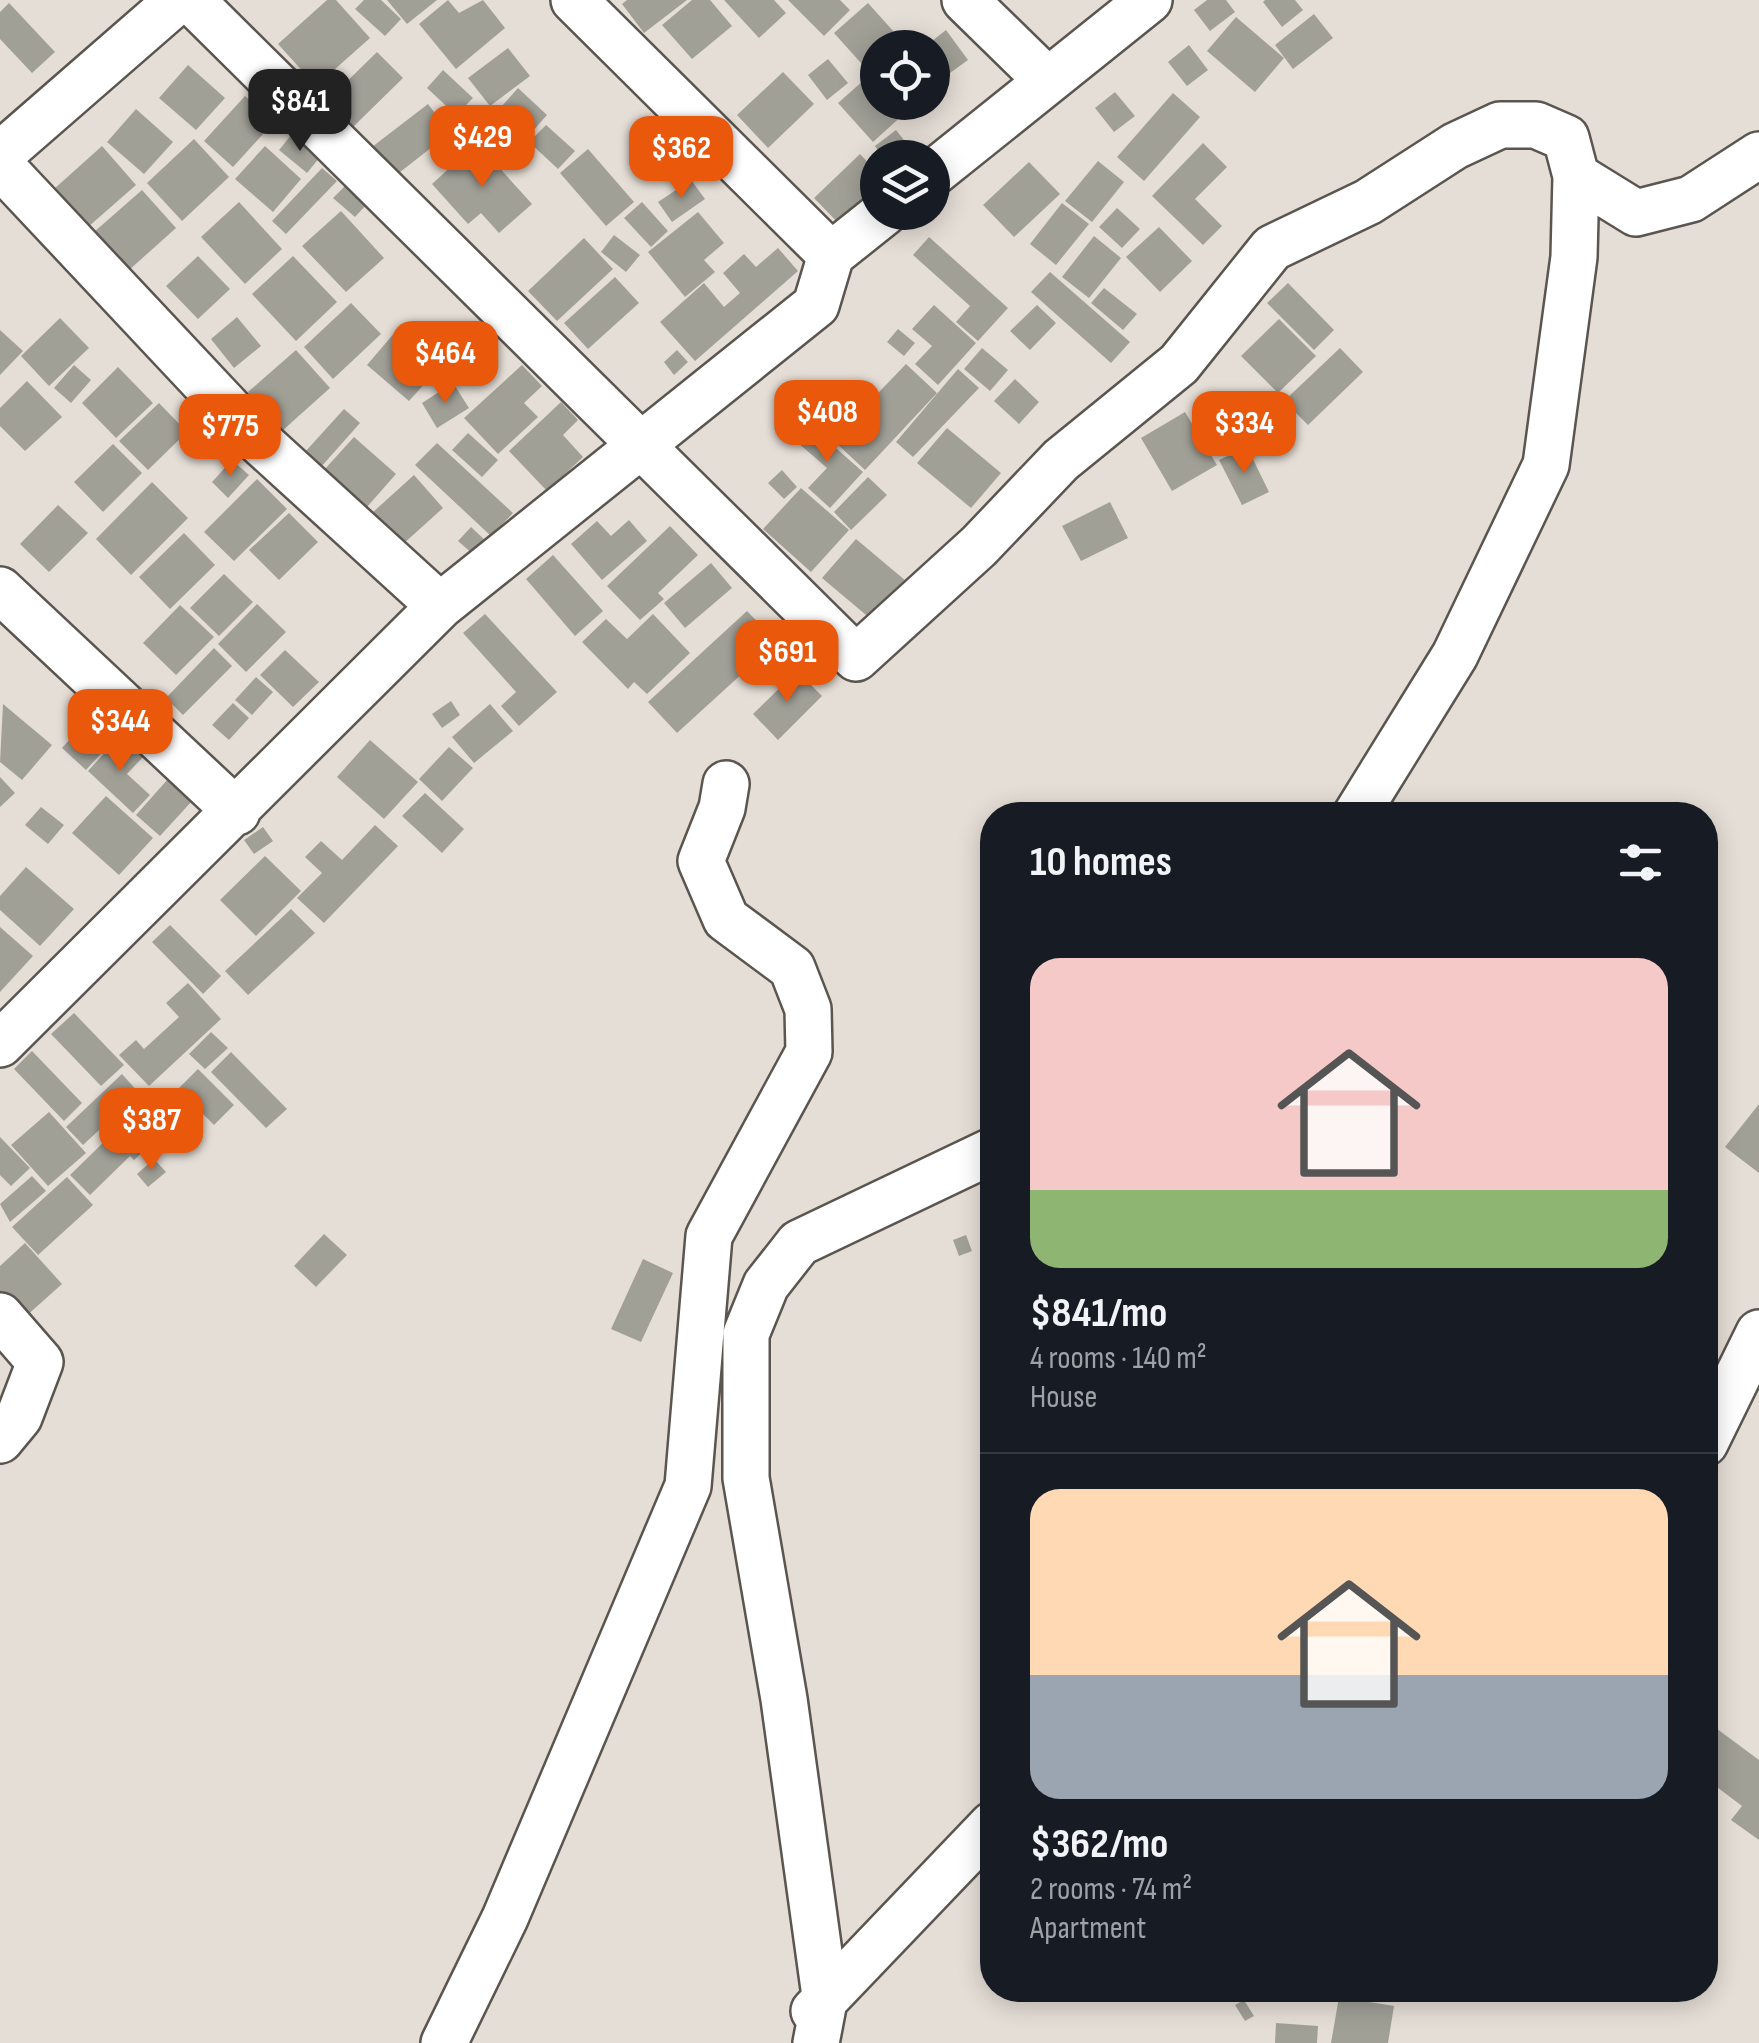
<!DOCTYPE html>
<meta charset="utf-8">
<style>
body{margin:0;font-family:"Sofia Sans Condensed",sans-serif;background:#20242c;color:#f1f3f6;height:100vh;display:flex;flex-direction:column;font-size:38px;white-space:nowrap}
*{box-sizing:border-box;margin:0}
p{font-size:32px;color:#9ea1a6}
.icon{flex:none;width:55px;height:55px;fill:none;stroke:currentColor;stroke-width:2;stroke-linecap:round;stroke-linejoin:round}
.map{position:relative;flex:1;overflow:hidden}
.side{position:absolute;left:980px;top:802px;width:738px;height:1200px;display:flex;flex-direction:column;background:#171b24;border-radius:40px;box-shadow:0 5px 25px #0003}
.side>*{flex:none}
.fabs{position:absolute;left:860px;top:30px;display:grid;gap:20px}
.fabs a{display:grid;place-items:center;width:90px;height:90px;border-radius:50%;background:#171b24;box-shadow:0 5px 25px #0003;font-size:50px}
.price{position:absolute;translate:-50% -85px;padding:0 22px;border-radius:20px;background:#ea580c;color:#fff;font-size:32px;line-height:65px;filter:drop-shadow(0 2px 5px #0008)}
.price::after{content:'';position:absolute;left:50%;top:60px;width:30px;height:22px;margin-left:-15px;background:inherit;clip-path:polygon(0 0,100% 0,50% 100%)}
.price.current{background:#222;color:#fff}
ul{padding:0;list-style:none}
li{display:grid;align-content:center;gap:20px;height:530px;padding:0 50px}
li+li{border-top:2px solid #363941}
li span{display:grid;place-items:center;height:310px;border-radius:30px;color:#555}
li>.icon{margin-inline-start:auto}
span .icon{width:180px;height:180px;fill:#fffc;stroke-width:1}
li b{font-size:42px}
h2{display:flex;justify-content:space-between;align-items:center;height:120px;padding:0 50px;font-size:42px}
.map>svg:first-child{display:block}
</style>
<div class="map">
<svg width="1759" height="2043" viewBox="0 0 1759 2043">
<rect width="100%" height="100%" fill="#e5ded6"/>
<!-- building -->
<path fill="#a1a097" d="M 327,0 L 336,0 L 370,38 L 316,86 L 278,44 Z
M 364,0 L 381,0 L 401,19 L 385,36 L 355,9 Z
M 387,0 L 437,0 L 407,24 Z
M 448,0 L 459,13 L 483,0 L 505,28 L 456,69 L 419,24 Z
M 627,0 L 687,0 L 644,33 L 622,4 Z
M 692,0 L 710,0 L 732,26 L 692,59 L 662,25 Z
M 724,0 L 774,0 L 786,13 L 759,38 Z
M 788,0 L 840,0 L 850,10 L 824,36 Z
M 1207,0 L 1226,0 L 1235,12 L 1210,31 L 1194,10 Z
M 1265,0 L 1295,0 L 1303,10 L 1282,27 L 1263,2 Z
M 9,3 L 55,52 L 32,73 L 0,39 L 0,12 Z
M 868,3 L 903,42 L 896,48 L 878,48 L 878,65 L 869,72 L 834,33 Z
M 1314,14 L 1333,38 L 1293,69 L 1275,45 Z
M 1236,17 L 1284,58 L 1255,92 L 1207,51 Z
M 946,30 L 968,60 L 932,86 L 932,48 L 923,48 Z
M 1189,45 L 1208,70 L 1187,86 L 1168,62 Z
M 508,48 L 530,76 L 490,106 L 468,78 Z
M 377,52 L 403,78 L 353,127 L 327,101 Z
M 828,59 L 848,83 L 827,100 L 808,75 Z
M 188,65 L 225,98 L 196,130 L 159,98 Z
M 443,70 L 473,98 L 456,115 L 427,88 Z
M 783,72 L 814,104 L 768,148 L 737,115 Z
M 872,73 L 878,80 L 878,102 L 898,102 L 906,112 L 873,142 L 838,103 Z
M 518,88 L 547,115 L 531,133 L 502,106 Z
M 1115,92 L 1135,116 L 1114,132 L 1095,108 Z
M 1173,93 L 1200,117 L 1144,181 L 1117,157 Z
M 245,96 L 274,122 L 233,167 L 204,141 Z
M 428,104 L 450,133 L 395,176 L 372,147 Z
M 136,109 L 173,142 L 144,174 L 107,142 Z
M 491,109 L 520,136 L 504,153 L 474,126 Z
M 546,125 L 575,151 L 558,169 L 529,142 Z
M 896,130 L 915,154 L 911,158 L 883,158 L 875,146 Z
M 292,134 L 320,157 L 307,173 L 279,150 Z
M 194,139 L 229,177 L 182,221 L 147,183 Z
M 477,143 L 532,204 L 499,233 L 481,213 L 468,224 L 432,184 Z
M 1203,143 L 1227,167 L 1195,199 L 1222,226 L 1203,245 L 1152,196 Z
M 102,146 L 136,185 L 88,227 L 54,189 Z
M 265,146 L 301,179 L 273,212 L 235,179 Z
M 588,149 L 634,202 L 606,226 L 560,173 Z
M 860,154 L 878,173 L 878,199 L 845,230 L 814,198 Z
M 1098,161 L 1124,182 L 1092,222 L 1065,201 Z
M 1029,162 L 1060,194 L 1014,237 L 983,205 Z
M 322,168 L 337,181 L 286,234 L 272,221 Z
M 691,180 L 705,199 L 672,222 L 658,202 Z
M 347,184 L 367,204 L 355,217 L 333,198 Z
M 142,190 L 176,228 L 128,271 L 94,232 Z
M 239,202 L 282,249 L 245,284 L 201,237 Z
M 642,202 L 668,231 L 651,247 L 624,218 Z
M 1062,203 L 1089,224 L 1056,265 L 1030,244 Z
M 1117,208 L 1140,229 L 1122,248 L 1099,227 Z
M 341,211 L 384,258 L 346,292 L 302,246 Z
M 698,212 L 724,243 L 704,260 L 715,272 L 685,297 L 648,252 Z
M 1159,227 L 1192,261 L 1160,292 L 1126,257 Z
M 614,235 L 640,255 L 626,272 L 601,252 Z
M 1094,236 L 1121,258 L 1089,298 L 1062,277 Z
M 929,237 L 1008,308 L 978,341 L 956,322 L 970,306 L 913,255 Z
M 584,238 L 613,269 L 557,321 L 528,291 Z
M 778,248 L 798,271 L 695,361 L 660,322 L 704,283 L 724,307 L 740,293 L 723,273 L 744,254 L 756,267 Z
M 198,256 L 230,289 L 198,319 L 166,286 Z
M 293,256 L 337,302 L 296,341 L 252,294 Z
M 1050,272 L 1130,342 L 1111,363 L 1031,292 Z
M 615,277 L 639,303 L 588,349 L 564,323 Z
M 1288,283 L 1334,330 L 1314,350 L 1267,303 Z
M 1104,288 L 1137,314 L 1123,330 L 1091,303 Z
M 351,303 L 381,334 L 333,379 L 304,347 Z
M 934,305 L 976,343 L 938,385 L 915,364 L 932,346 L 912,329 Z
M 1037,305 L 1056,323 L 1030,350 L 1010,331 Z
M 237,317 L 261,346 L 234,368 L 211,339 Z
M 60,318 L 89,348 L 49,386 L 21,356 Z
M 1279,319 L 1316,356 L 1278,393 L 1241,356 Z
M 898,329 L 915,343 L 904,356 L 887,342 Z
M 0,330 L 23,351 L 0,375 Z
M 396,331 L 438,369 L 409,401 L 367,365 Z
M 982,348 L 1008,370 L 990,391 L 964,369 Z
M 1340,348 L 1363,372 L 1308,425 L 1284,401 Z
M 296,350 L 330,388 L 282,431 L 248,392 Z
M 677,350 L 688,362 L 674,375 L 664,362 Z
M 906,364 L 937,393 L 865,470 L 833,440 Z
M 74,365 L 91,380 L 71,403 L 54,388 Z
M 522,365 L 542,386 L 524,403 L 538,417 L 498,454 L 464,418 Z
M 118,367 L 153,403 L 116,438 L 82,403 Z
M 958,369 L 979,388 L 913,457 L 896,442 Z
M 1015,379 L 1039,402 L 1019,424 L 994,401 Z
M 27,381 L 62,417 L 25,451 L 0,426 L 0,408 Z
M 847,381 L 861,394 L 849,406 L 836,393 Z
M 453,383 L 469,408 L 437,428 L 422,403 Z
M 561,402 L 578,420 L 563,435 L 583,457 L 547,491 L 509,451 Z
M 159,403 L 187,432 L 148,470 L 119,441 Z
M 344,409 L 360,423 L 321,467 L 305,452 Z
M 1185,412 L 1217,465 L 1172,491 L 1141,438 Z
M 803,419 L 863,472 L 830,508 L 808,488 L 827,468 L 789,435 Z
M 947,428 L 1001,473 L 971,508 L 917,463 Z
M 468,433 L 498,460 L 482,477 L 452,450 Z
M 354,437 L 396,474 L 367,507 L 324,470 Z
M 437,443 L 513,513 L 491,536 L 415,465 Z
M 113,444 L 142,473 L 103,512 L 74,482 Z
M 1247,447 L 1269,492 L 1242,505 L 1219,460 Z
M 232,460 L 249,475 L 228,498 L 212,482 Z
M 782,470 L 797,487 L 784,499 L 768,483 Z
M 414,475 L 443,508 L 402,545 L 372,513 Z
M 868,477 L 887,495 L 851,530 L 834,512 Z
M 257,479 L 287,509 L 234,561 L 204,532 Z
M 152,482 L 188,518 L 131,575 L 96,539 Z
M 801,488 L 849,530 L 811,572 L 763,529 Z
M 1110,502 L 1128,538 L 1081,561 L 1062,526 Z
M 58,505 L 88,533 L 49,572 L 20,544 Z
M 289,513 L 318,542 L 279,580 L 249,550 Z
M 629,520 L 647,541 L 602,580 L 571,544 L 597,521 L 611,536 Z
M 670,526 L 698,555 L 658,593 L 664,599 L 640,620 L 607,586 Z
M 471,527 L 487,542 L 474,555 L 458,541 Z
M 184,533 L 215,565 L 170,609 L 139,577 Z
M 856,539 L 906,581 L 872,620 L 822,578 Z
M 553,555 L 603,611 L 575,636 L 526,579 Z
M 711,563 L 732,588 L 685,628 L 664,603 Z
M 224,574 L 253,602 L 219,636 L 190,608 Z
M 257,604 L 286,632 L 246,672 L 218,644 Z
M 180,605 L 214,637 L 176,675 L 143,643 Z
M 747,611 L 777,642 L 677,733 L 648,702 Z
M 485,614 L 557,692 L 519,726 L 501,706 L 516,692 L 463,633 Z
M 653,614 L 690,653 L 647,694 L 634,682 L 628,689 L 582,642 L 606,619 L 627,639 Z
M 214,648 L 232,666 L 183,715 L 166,698 Z
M 285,650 L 319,682 L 293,707 L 260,675 Z
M 797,671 L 822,696 L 778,740 L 753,714 Z
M 256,677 L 273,692 L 252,715 L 235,700 Z
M 451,701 L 460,715 L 442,728 L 432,714 Z
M 233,703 L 249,718 L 229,740 L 212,725 Z
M 3,704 L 52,745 L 22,780 L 0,762 Z
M 490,704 L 513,731 L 474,763 L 452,737 Z
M 97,709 L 122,731 L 86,770 L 62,748 Z
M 120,736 L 143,757 L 127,774 L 150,795 L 133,813 L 88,771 Z
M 370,740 L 418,782 L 384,819 L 337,777 Z
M 449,747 L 473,768 L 442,801 L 419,779 Z
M 0,777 L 15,793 L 0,807 Z
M 168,779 L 192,801 L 160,836 L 136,815 Z
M 425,793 L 464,829 L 442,853 L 402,816 Z
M 106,796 L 153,838 L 119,875 L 72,833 Z
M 41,807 L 64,825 L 48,844 L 25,825 Z
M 375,825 L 398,846 L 324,923 L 297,898 L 322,873 L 305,857 L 321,841 L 342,860 Z
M 263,827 L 273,841 L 254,854 L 244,840 Z
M 265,856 L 301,891 L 256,936 L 220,900 Z
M 26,867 L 74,909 L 40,946 L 0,910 L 0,896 Z
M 291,909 L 315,933 L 248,995 L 225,971 Z
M 170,925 L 221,976 L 203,994 L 152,942 Z
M 0,927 L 33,956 L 0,992 Z
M 188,983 L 221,1019 L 149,1086 L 119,1055 L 136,1040 L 144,1049 L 179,1017 L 166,1003 Z
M 74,1013 L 124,1065 L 101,1086 L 51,1034 Z
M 211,1032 L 228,1048 L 205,1069 L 189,1054 Z
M 32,1051 L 82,1103 L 64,1121 L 14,1069 Z
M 231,1052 L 287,1109 L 266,1128 L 211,1072 Z
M 198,1069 L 234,1105 L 214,1125 L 195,1106 L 175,1126 L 181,1133 L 156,1156 L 148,1147 L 134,1160 L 130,1156 L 90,1195 L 70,1175 L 111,1135 L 105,1129 L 144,1093 L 158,1109 Z
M 122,1074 L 139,1093 L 83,1145 L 66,1127 Z
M 1759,1104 L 1759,1173 L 1725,1147 Z
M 49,1112 L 86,1153 L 48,1186 L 11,1145 Z
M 0,1137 L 30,1168 L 11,1186 L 0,1175 Z
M 154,1159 L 166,1172 L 148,1187 L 137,1174 Z
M 32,1176 L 46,1191 L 10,1222 L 0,1204 Z
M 67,1177 L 93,1205 L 38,1255 L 12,1227 Z
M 324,1234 L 347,1255 L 316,1287 L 294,1266 Z
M 966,1235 L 972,1251 L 959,1256 L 953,1240 Z
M 25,1243 L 62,1284 L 24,1318 L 0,1291 L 0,1266 Z
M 643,1259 L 673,1273 L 641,1342 L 611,1329 Z
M 1705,1720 L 1759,1760 L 1759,1840 L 1731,1820 L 1742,1806 L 1705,1778 Z
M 1339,1997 L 1394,2006 L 1388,2043 L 1331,2043 Z
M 1244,2000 L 1254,2016 L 1245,2021 L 1235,2005 Z
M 1276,2023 L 1318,2026 L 1317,2043 L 1275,2043 Z"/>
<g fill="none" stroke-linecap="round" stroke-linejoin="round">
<!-- street casing -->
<g stroke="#5b554f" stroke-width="50">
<path id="street" d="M 191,0 L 856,658 L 979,546 L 1061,460 L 1179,364 L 1272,248 L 1368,202 L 1455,146 L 1500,125 L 1536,125 L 1566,138 L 1576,176 L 1574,257 L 1546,465 L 1455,655 L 1356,815
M 965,0 L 1048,81
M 0,155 L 178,0
M 0,165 L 260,442 L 440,606
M 932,174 L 1149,0
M 1576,176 L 1636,213 L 1691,199 L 1759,155
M 831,255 L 885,212
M 0,590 L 237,812
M 0,1044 L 440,606 L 816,305 L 831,255 L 574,0
M 0,1316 L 40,1362 L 19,1417 L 0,1440
M 1705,1443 L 1759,1333
M 814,2011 L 992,1825
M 444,2043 L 505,1918 L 688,1486 L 709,1236 L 809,1052 L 808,1009 L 792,968 L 726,919 L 701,861 L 722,808 L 726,784
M 816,2043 L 825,1996 L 784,1699 L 746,1478 L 746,1334 L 766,1285 L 799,1243 L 992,1151"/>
</g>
<!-- street -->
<use href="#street" stroke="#fff" stroke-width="45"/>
</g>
</svg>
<div class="fabs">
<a><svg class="icon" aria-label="locate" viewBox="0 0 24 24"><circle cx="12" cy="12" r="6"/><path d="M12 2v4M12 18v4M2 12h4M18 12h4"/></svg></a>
<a><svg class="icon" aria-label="layers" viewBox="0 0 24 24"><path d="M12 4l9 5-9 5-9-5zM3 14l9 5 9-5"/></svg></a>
</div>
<b class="price current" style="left:300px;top:154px">$841</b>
<b class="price" style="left:482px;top:190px">$429</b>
<b class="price" style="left:681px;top:201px">$362</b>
<b class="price" style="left:445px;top:406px">$464</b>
<b class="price" style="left:827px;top:465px">$408</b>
<b class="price" style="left:1244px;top:476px">$334</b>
<b class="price" style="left:230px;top:479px">$775</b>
<b class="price" style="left:787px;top:705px">$691</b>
<b class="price" style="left:120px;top:774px">$344</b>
<b class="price" style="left:151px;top:1173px">$387</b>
<section class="side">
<h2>10 homes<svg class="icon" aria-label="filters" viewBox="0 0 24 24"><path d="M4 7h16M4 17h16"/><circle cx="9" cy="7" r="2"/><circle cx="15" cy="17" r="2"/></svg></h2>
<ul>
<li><span style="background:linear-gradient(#f6c9c9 75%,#8fb573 0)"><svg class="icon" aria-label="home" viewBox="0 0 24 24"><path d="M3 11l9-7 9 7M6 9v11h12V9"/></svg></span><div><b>$841/mo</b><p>4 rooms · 140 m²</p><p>House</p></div></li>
<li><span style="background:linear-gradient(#ffd9b3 60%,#9aa5b1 0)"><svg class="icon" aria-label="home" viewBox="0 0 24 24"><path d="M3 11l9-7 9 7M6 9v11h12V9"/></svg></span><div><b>$362/mo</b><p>2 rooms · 74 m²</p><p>Apartment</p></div></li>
</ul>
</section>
</div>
